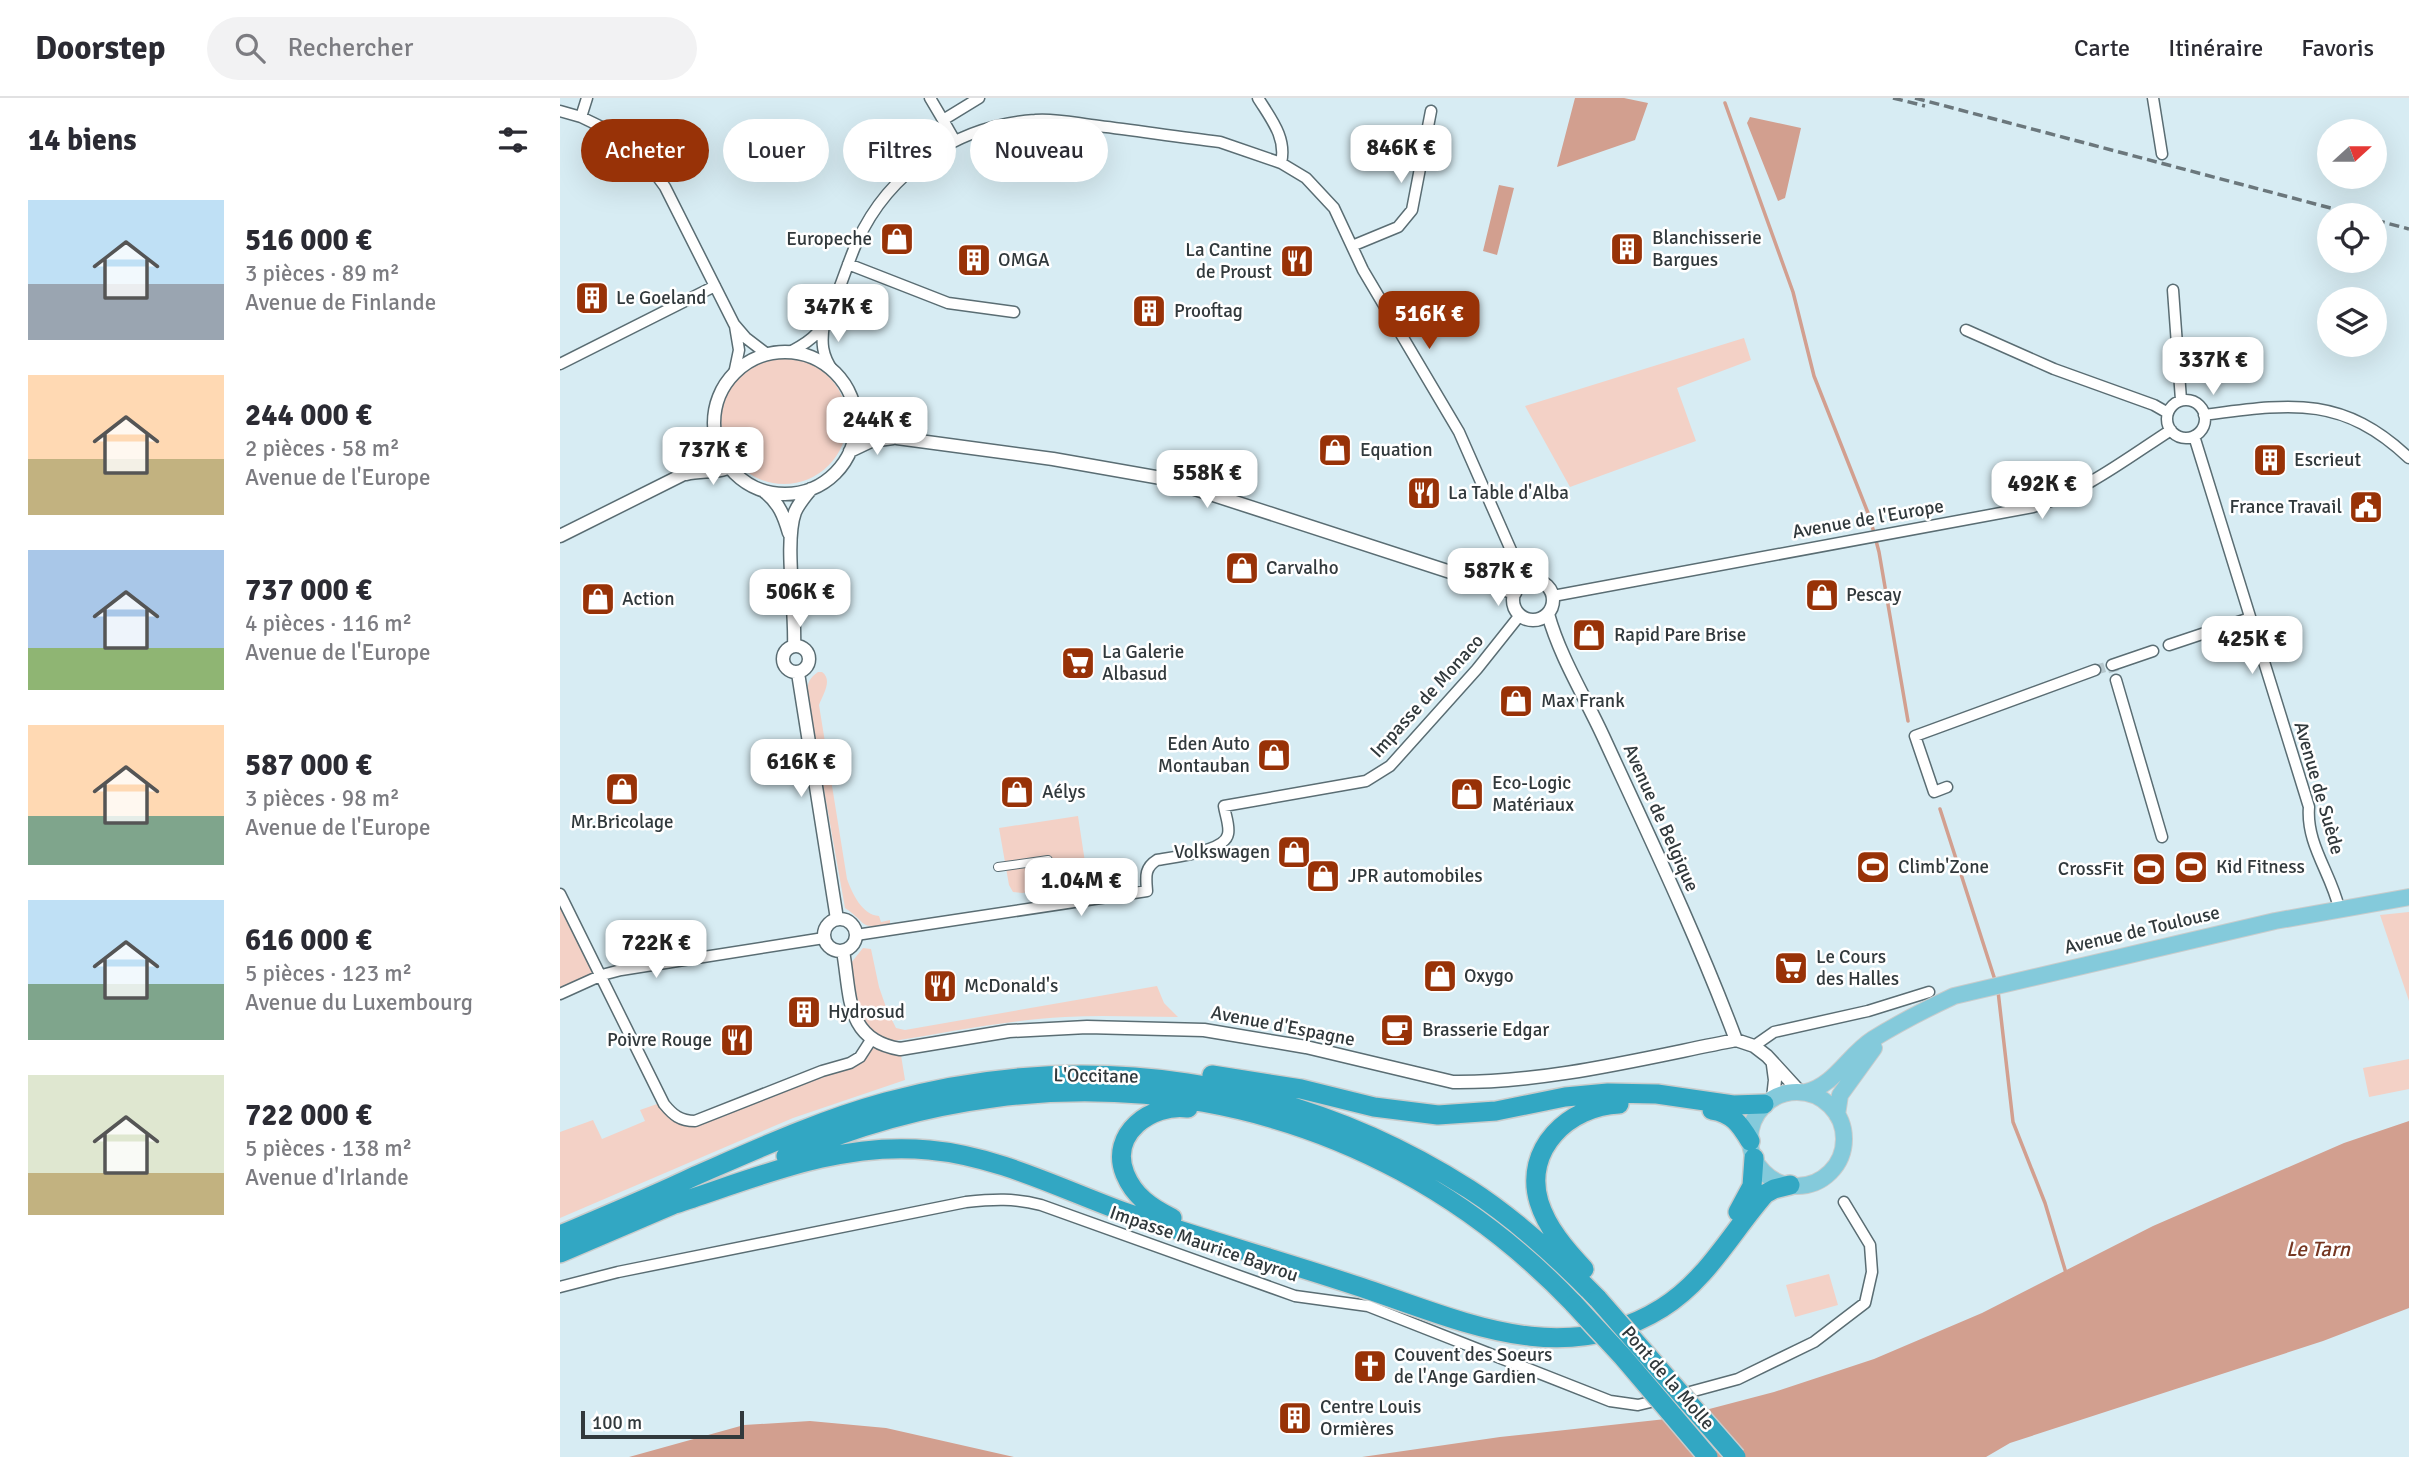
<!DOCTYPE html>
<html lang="fr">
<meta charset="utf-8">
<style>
body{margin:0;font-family:Signika,sans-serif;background:#f2f2f3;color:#2b2b33;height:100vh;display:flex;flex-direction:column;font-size:26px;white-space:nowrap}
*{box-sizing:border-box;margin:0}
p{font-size:23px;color:#7c7c81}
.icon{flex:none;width:38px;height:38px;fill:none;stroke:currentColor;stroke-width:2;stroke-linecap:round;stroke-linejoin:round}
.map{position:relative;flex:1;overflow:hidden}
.panel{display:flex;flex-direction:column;background:#fff;width:560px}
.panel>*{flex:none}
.top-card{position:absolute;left:21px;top:21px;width:665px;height:63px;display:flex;gap:14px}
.needle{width:46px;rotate:69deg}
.fabs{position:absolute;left:1757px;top:21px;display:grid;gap:14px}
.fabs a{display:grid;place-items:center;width:70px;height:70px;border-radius:50%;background:#fff;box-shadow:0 7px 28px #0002;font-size:35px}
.scale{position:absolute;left:21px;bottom:18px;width:163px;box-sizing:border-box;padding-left:7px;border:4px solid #31393c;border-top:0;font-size:19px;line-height:24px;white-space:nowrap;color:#31393c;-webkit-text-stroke:5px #fff;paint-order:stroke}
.price{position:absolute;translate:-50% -60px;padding:0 16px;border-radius:14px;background:#fff;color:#222;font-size:23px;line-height:46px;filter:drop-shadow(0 2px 4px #0008)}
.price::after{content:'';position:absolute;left:50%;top:42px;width:21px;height:16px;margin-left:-10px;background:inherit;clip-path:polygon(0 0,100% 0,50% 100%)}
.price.on{background:#983207;color:#fff}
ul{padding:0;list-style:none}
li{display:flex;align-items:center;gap:21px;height:175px;padding:0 28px}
li span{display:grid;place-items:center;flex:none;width:196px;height:140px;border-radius:0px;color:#555}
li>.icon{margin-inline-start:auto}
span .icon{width:84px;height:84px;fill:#fffc;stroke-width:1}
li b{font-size:30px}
h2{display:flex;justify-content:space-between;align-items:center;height:84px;padding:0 28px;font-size:30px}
.tag{padding:0 24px;border-radius:32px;background:#fff;box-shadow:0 7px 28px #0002;font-size:24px;line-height:63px}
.tag.on{background:#983207;color:#fff}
header{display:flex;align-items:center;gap:42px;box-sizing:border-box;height:98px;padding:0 35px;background:#fff;border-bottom:2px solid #e1e1e2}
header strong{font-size:33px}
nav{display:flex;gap:38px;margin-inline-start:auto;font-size:24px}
.search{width:490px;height:63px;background:#f2f2f3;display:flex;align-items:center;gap:18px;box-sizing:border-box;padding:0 24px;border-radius:38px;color:#7c7c81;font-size:26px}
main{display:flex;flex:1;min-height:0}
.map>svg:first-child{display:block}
</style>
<header>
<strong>Doorstep</strong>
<div class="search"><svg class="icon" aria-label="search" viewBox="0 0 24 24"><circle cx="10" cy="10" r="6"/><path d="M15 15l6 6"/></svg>Rechercher</div>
<nav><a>Carte</a><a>Itinéraire</a><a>Favoris</a></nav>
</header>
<main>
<section class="panel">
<h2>14 biens<svg class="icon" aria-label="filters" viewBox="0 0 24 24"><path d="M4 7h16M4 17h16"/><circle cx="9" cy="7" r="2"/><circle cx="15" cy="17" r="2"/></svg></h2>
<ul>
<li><span style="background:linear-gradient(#bfe0f5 60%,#9aa5b1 0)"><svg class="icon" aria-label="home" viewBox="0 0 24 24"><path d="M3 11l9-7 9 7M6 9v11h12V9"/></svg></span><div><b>516 000 €</b><p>3 pièces · 89 m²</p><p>Avenue de Finlande</p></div></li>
<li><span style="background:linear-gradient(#ffd9b3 60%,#c2b280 0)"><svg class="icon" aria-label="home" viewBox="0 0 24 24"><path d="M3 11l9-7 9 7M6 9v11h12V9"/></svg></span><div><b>244 000 €</b><p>2 pièces · 58 m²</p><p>Avenue de l'Europe</p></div></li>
<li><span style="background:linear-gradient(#a9c7e8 70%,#8fb573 0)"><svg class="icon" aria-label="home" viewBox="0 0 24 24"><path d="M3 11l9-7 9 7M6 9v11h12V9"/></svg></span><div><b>737 000 €</b><p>4 pièces · 116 m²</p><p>Avenue de l'Europe</p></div></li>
<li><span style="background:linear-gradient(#ffd9b3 65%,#7fa58c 0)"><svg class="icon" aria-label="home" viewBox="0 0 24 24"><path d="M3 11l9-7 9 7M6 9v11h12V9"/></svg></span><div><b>587 000 €</b><p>3 pièces · 98 m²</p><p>Avenue de l'Europe</p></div></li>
<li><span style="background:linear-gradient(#bfe0f5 60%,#7fa58c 0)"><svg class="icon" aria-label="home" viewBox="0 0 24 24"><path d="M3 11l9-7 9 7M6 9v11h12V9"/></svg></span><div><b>616 000 €</b><p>5 pièces · 123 m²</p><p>Avenue du Luxembourg</p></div></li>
<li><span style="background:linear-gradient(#dfe7d0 70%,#c2b280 0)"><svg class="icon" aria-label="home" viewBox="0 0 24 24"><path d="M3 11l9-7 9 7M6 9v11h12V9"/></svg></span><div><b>722 000 €</b><p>5 pièces · 138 m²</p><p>Avenue d'Irlande</p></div></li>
</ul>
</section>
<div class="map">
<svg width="1849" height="1359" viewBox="0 0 1849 1359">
<rect width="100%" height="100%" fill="#d7ecf3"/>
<!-- green -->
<path fill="#f3d1c6" d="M 1184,240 L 1191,262 L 1117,290 L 1136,343 L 1010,389 L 965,308 Z
M161 323a63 63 0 1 1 126 0a63 63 0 1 1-126 0Z
M 258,574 L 262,574 C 273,582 263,596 259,607 L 287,781 C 292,795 302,817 319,818 L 321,824 L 330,822 L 330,826 C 298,832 308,825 285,810 L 248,601 C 247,587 247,582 258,574 Z
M 518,718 L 528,784 L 462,795 L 453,794 L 449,787 L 439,730 Z
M 0,796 L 42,877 L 0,896 Z
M 1849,814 L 1849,903 L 1820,817 Z
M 303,850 L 311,851 L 319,889 L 327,912 L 336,930 L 345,932 L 597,888 L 604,905 L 618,919 C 580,919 543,917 505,919 C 447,922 390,934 333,943 C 297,936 297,896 291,865 Z
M 311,942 L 340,951 L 345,982 L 233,1020 L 0,1120 L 0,1034 L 33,1022 L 42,1041 L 85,1023 L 80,1012 L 97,1006 L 123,1023 L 290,965 Z
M 1849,961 L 1849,991 L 1809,999 L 1803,970 Z
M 1269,1176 L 1278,1207 L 1235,1219 L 1226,1187 Z"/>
<!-- water -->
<path fill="#d29f8f" d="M 1015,0 L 1064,0 L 1088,5 L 1075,42 L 997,69 Z
M 1190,19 L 1241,30 L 1225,100 L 1218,103 L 1187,25 Z
M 939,87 L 954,90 L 937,157 L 923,153 Z
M 1849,1023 L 1849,1210 L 1763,1243 L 1450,1345 L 1426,1359 L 802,1359 L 940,1339 L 1115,1320 L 1214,1294 L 1314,1261 L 1422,1215 L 1593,1128 L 1784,1045 Z
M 250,1323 L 326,1330 L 454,1359 L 69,1359 L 184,1327 Z"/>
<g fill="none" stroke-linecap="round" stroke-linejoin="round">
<!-- stream -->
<path stroke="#d29f8f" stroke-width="3.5" d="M 1165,5 L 1233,194 L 1254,278 L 1310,420 L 1319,454 L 1348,623
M 1380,711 L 1435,882
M 1438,893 L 1453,1024 L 1485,1105 L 1506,1175"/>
<!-- minor-tunnel -->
<path stroke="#b6c8ce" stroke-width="10" stroke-dasharray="10 5" stroke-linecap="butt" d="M 1535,572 L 1552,567 L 1556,582"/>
<!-- pedestrian casing -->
<g stroke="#5a6d73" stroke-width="10">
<path id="pedestrian" d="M 438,769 L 488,762 L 494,798"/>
</g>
<!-- minor casing -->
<g stroke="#5a6d73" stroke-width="13">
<path id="minor" d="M 370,0 L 383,22
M 698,0 C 711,21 727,40 721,65
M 1593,0 L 1602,56
M 0,13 L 21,19 L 50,33 L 83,59 L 105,89 L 174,226 L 186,240 L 207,256
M 21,19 L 27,0
M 395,43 L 383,22 L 419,0
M 792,148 L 838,129 L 852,112 L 871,13
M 288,166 L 388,205 L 454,214
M 1613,192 L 1621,302
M 264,226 C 261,245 262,257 273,273
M 1406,232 L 1494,271 L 1594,307 L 1608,315
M 230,254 C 239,249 249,244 256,236 C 274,215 285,170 297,144 C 329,73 398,27 475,22 C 496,20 519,26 539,28 C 579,33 619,39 660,44 L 721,65 L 746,80 L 774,110 L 803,172 L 899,334 L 965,484
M 0,266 L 155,188
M 174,276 L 179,252 L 175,228
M1607 321a19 19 0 1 1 38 0a19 19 0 1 1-38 0Z
M 1644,317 C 1729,306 1781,296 1849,360
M 1634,338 L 1749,709 C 1746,746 1771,775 1779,810
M 993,498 L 1473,409 C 1524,394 1566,361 1611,332
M 1609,547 L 1690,520
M 1552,567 L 1593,553
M 1556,582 L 1602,739
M 1387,689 L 1374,694 L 1355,638 L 1535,572
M 0,796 L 104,1006 C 113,1017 120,1023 135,1023 L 262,973 L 290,965 L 300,959 L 311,942
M 296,837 L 587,793 C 586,779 584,770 597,762 C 613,759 665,754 668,736 C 670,728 665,716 664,708 L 806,683 L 830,668 L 917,571 L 960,517
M 0,896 L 42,877 L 61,872 L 264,840
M 1194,948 L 1214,934 L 1308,913 L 1369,894
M 0,1189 L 58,1174 L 406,1104 C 433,1101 455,1100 481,1107 L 735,1198 L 808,1208 L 1050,1303 L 1078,1307 L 1103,1301
M 1119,1297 L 1178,1281 L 1254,1244 L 1305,1205 L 1312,1174 L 1310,1147 L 1284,1104"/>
</g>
<!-- tertiary casing -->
<g stroke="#5a6d73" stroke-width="15">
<path id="tertiary" d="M154 325a71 71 0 1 1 142 0a71 71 0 1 1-142 0Z
M 295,313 L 314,331 L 337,340 L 493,361 L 601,380 L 955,495
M 290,353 L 311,343 L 333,340
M 126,376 C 139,372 160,375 169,369
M 205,394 C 219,405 224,418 229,435
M 0,438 L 122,377 L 142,357 L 155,337
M953 502a20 20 0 1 1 40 0a20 20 0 1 1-40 0Z
M 988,516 C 1000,559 1024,597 1043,638 C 1089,738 1137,838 1176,942
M223 561a13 13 0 1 1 26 0a13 13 0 1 1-26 0Z
M 234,548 C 236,512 224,444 235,414 C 239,405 245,398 251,391
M 238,575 L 277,821
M264 837a16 16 0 1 1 32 0a16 16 0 1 1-32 0Z
M 283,853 C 291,898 285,942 340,951 L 449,933 L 527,929 L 644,932 L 746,949 L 893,984 C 987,985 1084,960 1176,942 L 1194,948 L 1207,958 L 1240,994
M 1213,967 L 1215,982 L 1213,1000"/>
</g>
<!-- primary casing -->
<g stroke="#c9cccc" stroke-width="18">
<path id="primary" d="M 1246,994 C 1275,987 1288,957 1313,941 C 1339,925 1366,911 1394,898 L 1715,823 L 1849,799
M1190 1041a47 47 0 1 1 94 0a47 47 0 1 1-94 0Z
M 1277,1017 L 1280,997 L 1314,950"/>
</g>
<!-- motorway casing -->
<g stroke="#c9cccc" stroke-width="22">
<path id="motorway" d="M 652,977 L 741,991 L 814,1009 L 878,1017 L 936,1013 L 1005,999 L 1048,995 L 1097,996 L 1173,1007 L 1204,1006
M 1152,1012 C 1172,1015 1180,1026 1190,1043
M 226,1058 C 501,938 804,986 1014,1206
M 115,1106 C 198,1079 280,1043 369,1052 C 438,1058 503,1092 567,1115 C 642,1141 719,1162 794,1187 C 896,1220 1000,1274 1102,1210 C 1147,1182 1171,1135 1205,1096 L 1214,1091 L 1230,1087
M 1178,1114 L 1192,1088 L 1194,1060
M 612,1120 C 591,1110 574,1098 565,1076 C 549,1036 591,1005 628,1010
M 0,1137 C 45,1118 91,1099 135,1078 C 197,1051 260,1022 326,1004 C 526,949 733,979 909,1091 C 956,1121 999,1161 1038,1201
M 0,1155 L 124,1102
M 1024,1171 C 1006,1152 987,1130 979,1104 C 963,1051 1009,1008 1059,1006"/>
</g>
<!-- pedestrian -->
<use href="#pedestrian" stroke="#fff" stroke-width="8"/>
<!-- minor -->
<use href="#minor" stroke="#fff" stroke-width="10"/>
<!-- tertiary -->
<use href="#tertiary" stroke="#fff" stroke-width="12"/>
<!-- primary -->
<use href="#primary" stroke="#84cadb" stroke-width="16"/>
<!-- motorway -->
<use href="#motorway" stroke="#32a7c3" stroke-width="19"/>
<!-- rail -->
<path stroke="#6b777c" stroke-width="3.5" stroke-dasharray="10 5" stroke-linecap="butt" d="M 1333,0 L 1365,8
M 1355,0 L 1797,117
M 1815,122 L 1849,131"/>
<!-- motorway-bridge casing -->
<g stroke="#c9cccc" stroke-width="22" stroke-linecap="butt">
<path id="motorway-bridge" d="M 1038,1201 L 1176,1359
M 1014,1206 L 1063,1259 L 1148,1359"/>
</g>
<!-- motorway-bridge -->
<use href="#motorway-bridge" stroke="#32a7c3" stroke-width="19"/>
</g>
<!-- icons -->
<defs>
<g id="shop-square" transform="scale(1.75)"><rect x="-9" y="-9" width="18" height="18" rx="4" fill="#983207" stroke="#fff"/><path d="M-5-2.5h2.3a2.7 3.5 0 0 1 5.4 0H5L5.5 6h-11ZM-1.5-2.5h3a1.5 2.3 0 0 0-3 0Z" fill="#fff"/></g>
<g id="building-square" transform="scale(1.75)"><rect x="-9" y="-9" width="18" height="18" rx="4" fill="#983207" stroke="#fff"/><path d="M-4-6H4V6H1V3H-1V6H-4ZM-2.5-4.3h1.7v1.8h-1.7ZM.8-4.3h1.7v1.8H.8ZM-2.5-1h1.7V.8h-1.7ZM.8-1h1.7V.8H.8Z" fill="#fff"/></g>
<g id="restaurant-square" transform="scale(1.75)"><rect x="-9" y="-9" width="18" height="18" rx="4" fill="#983207" stroke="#fff"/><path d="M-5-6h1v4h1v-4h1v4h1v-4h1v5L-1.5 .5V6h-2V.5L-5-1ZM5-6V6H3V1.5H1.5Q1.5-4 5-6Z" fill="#fff"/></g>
<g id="civic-square" transform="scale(1.75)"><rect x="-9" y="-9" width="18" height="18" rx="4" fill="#983207" stroke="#fff"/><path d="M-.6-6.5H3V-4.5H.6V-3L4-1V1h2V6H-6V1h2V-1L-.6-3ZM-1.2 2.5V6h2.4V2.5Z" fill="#fff"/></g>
<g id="supermarket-square" transform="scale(1.75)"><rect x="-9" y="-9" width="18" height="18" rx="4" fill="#983207" stroke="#fff"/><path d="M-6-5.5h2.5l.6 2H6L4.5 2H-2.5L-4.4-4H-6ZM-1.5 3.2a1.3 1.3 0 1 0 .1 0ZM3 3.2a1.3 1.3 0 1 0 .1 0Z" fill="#fff"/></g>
<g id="stadium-square" transform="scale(1.75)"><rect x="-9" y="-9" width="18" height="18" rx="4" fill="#983207" stroke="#fff"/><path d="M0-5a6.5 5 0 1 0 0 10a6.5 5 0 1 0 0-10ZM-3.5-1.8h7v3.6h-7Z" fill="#fff"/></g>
<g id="cafe-square" transform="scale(1.75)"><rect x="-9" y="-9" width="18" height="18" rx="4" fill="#983207" stroke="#fff"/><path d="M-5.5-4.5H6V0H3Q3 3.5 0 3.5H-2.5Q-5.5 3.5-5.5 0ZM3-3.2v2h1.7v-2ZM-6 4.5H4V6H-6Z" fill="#fff"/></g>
<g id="church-square" transform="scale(1.75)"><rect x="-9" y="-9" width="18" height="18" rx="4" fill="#983207" stroke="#fff"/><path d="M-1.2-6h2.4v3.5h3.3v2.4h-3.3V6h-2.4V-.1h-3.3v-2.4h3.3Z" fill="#fff"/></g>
</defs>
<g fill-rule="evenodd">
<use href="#shop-square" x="337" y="141"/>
<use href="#building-square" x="1067" y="151"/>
<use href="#building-square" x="414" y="162"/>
<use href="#restaurant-square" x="737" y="163"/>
<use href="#building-square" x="32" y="200"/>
<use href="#building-square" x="589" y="213"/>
<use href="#shop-square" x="775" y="352"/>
<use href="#building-square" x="1710" y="362"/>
<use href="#restaurant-square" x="864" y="395"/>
<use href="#civic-square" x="1806" y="409"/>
<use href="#shop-square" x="682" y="470"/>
<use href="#shop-square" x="1262" y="497"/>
<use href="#shop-square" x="38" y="501"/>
<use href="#shop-square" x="1029" y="537"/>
<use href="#supermarket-square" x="518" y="565"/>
<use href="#shop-square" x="956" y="603"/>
<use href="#shop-square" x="714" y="657"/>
<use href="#shop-square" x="62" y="691"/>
<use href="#shop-square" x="457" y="694"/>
<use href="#shop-square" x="907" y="696"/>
<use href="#shop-square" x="734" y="754"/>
<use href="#stadium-square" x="1313" y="769"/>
<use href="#stadium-square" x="1631" y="769"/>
<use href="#stadium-square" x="1589" y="771"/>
<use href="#shop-square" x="763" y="778"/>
<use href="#supermarket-square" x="1231" y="870"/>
<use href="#shop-square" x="880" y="878"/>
<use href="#restaurant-square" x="380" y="888"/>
<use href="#building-square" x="244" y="914"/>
<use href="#cafe-square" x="837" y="932"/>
<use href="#restaurant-square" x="177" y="942"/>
<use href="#church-square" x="810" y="1268"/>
<use href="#building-square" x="735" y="1320"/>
</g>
<g text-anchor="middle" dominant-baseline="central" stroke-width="5" stroke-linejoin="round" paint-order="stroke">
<!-- poi labels -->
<g font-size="19" fill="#31393c" stroke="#fff" text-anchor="start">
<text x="1092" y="140">Blanchisserie<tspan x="1092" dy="22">Bargues</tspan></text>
<text x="312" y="141" text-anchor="end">Europeche</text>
<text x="712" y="152" text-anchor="end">La Cantine<tspan x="712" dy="22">de Proust</tspan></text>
<text x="438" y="162">OMGA</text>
<text x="56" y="200">Le Goeland</text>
<text x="614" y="213">Prooftag</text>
<text x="800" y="352">Equation</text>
<text x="1734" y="362">Escrieut</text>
<text x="888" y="395">La Table d'Alba</text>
<text x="1782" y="409" text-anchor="end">France Travail</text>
<text x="706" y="470">Carvalho</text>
<text x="1286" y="497">Pescay</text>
<text x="62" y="501">Action</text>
<text x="1054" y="537">Rapid Pare Brise</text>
<text x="542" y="554">La Galerie<tspan x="542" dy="22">Albasud</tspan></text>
<text x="981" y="603">Max Frank</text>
<text x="690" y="646" text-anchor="end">Eden Auto<tspan x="690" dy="22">Montauban</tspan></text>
<text x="932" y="685">Eco-Logic<tspan x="932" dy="22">Matériaux</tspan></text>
<text x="482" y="694">Aélys</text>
<text x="62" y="724" text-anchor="middle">Mr.Bricolage</text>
<text x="710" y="754" text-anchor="end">Volkswagen</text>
<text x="1338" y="769">Climb'Zone</text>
<text x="1656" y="769">Kid Fitness</text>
<text x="1564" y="771" text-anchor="end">CrossFit</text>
<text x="788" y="778">JPR automobiles</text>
<text x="1256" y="859">Le Cours<tspan x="1256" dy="22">des Halles</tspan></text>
<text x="904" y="878">Oxygo</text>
<text x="404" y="888">McDonald's</text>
<text x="268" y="914">Hydrosud</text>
<text x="862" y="932">Brasserie Edgar</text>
<text x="152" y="942" text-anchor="end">Poivre Rouge</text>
<text x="834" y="1257">Couvent des Soeurs<tspan x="834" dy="22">de l'Ange Gardien</tspan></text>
<text x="760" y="1309">Centre Louis<tspan x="760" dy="22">Ormières</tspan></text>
</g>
<!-- street labels -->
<g font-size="19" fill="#31393c" stroke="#fff">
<text transform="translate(1308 421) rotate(-10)">Avenue de l'Europe</text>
<text transform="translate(867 598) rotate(-48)">Impasse de Monaco</text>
<text transform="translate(1759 690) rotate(74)">Avenue de Suède</text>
<text transform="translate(1101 720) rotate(66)">Avenue de Belgique</text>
<text transform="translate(1582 832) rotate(-13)">Avenue de Toulouse</text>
<text transform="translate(723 928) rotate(11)">Avenue d'Espagne</text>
<text transform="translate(536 978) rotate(1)">L'Occitane</text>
<text transform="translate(644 1146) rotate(19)">Impasse Maurice Bayrou</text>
<text transform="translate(1108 1280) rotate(49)">Pont de la Molle</text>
</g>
<!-- water labels -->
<g font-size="21" font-style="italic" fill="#753621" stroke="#fff">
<text x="1758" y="1151">Le Tarn</text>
</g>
</g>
</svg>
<div class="fabs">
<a><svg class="needle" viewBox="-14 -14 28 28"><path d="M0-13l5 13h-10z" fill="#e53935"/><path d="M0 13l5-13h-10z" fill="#7c7c81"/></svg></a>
<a><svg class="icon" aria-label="locate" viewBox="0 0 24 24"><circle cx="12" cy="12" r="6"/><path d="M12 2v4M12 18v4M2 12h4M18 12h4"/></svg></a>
<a><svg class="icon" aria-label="layers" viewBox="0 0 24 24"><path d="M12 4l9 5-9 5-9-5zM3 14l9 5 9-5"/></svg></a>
</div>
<div class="scale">100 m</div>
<b class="price" style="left:841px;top:87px">846K €</b>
<b class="price" style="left:278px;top:246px">347K €</b>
<b class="price on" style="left:869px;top:253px">516K €</b>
<b class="price" style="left:1653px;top:299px">337K €</b>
<b class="price" style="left:317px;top:359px">244K €</b>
<b class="price" style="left:153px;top:389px">737K €</b>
<b class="price" style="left:647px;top:412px">558K €</b>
<b class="price" style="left:1482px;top:423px">492K €</b>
<b class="price" style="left:938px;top:510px">587K €</b>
<b class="price" style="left:240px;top:531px">506K €</b>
<b class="price" style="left:1692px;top:578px">425K €</b>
<b class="price" style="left:241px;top:701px">616K €</b>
<b class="price" style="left:521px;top:820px">1.04M €</b>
<b class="price" style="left:96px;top:882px">722K €</b>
<div class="top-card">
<a class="tag on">Acheter</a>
<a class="tag">Louer</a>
<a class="tag">Filtres</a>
<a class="tag">Nouveau</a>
</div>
</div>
</main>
